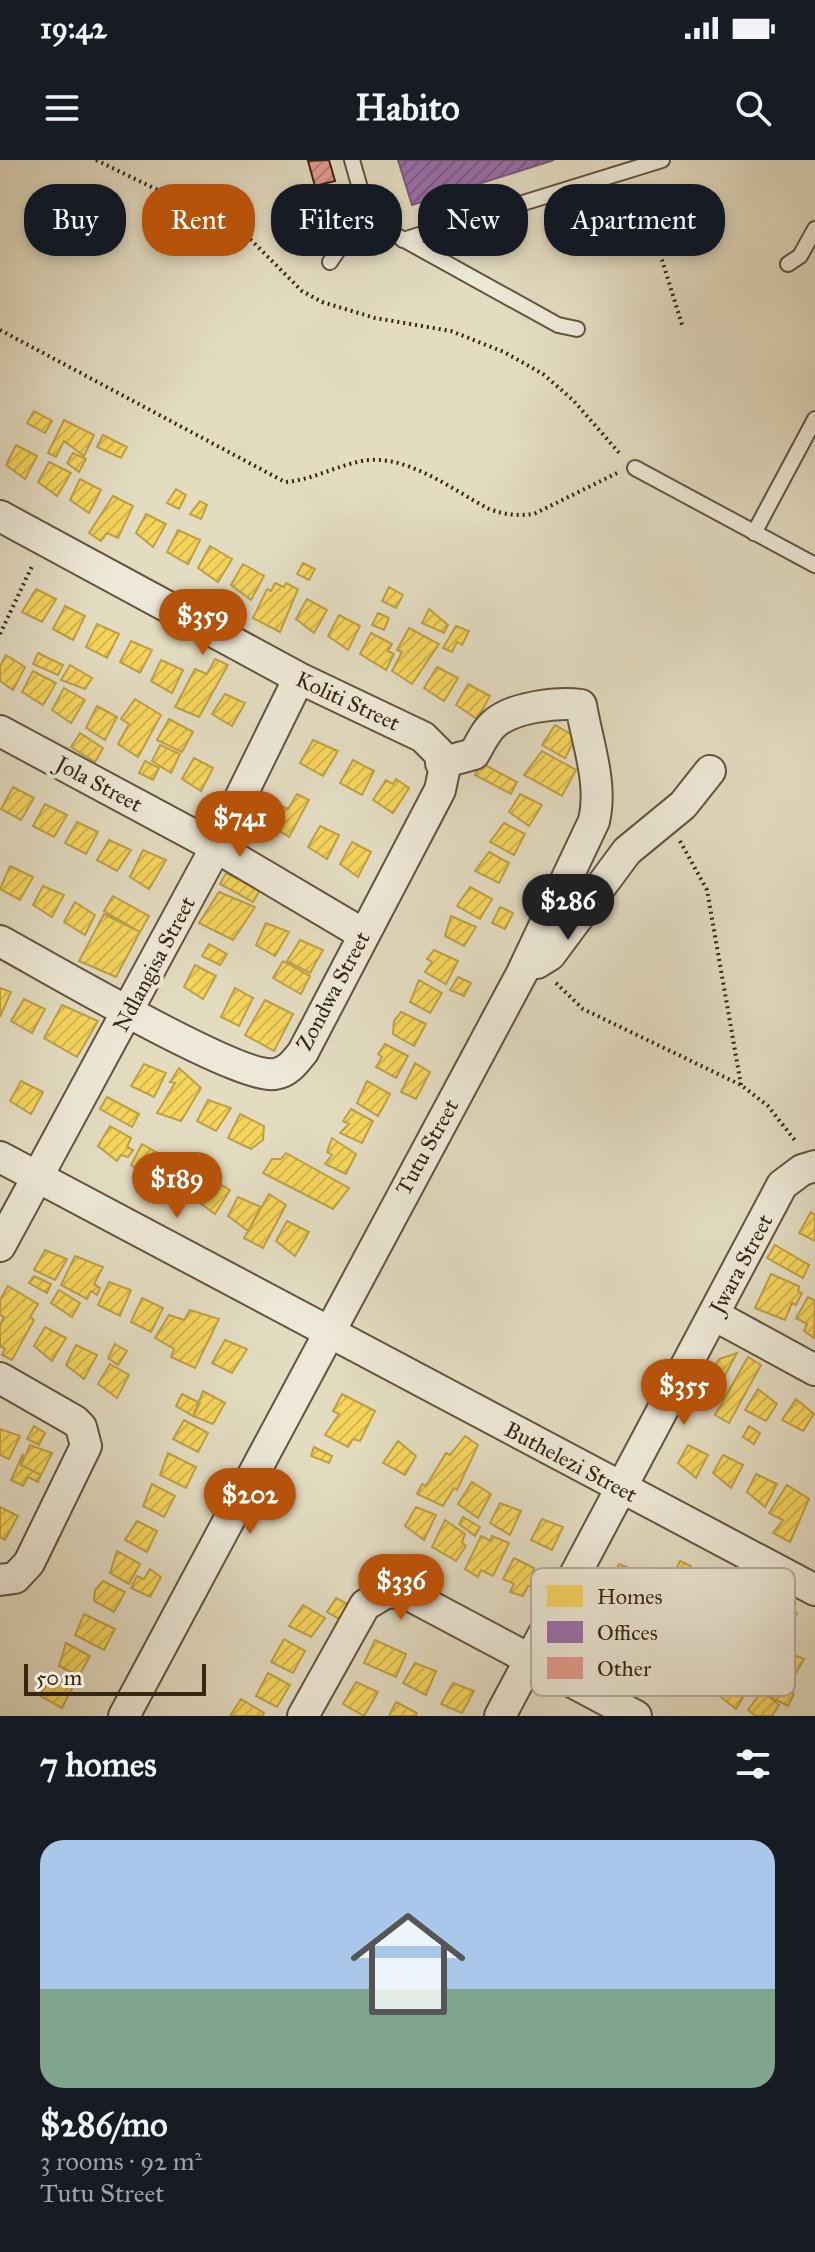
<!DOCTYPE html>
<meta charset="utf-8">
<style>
body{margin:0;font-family:"IM FELL Great Primer",serif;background:#20242c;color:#f1f3f6;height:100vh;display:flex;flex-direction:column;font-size:30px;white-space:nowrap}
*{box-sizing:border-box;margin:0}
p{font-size:26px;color:#9ea1a6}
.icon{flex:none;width:44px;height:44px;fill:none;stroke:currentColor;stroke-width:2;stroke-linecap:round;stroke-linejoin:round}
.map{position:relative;height:1556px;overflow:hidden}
.side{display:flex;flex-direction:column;background:#171b24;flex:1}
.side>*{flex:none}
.hud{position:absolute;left:24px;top:24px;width:768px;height:72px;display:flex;gap:16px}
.scale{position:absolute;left:24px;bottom:20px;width:182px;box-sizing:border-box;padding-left:8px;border:4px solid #372612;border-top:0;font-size:22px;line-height:28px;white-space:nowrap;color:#372612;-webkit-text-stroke:6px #ede8d7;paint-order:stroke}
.price{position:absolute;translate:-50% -68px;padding:0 18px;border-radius:28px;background:#b45309;color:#fff;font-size:26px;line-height:52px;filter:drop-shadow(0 2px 4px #0008)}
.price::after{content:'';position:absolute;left:50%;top:48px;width:24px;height:18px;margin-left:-12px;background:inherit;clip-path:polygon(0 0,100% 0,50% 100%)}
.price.selected{background:#222;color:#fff}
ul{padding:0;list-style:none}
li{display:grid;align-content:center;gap:16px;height:424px;padding:0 40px}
li span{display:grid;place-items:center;height:248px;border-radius:24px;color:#555}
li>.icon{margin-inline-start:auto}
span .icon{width:144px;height:144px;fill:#fffc;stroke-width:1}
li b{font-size:34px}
h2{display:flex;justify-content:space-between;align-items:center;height:96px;padding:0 40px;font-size:34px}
.chip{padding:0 28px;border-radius:32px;background:#171b24;box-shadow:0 4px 12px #0003;font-size:28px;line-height:72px}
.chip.selected{background:#b45309;color:#fff}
.status{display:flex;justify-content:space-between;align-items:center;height:56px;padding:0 40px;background:#171b24;direction:ltr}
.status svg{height:22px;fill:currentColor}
header{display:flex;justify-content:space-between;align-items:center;height:104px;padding:0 40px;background:#171b24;font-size:36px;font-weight:700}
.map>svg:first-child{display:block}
</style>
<div class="status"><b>19:42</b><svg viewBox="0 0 49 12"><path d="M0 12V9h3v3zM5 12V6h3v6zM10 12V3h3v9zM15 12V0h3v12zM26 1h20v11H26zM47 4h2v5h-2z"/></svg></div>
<header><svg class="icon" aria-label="menu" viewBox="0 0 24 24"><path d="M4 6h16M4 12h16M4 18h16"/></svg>Habito<svg class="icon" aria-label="search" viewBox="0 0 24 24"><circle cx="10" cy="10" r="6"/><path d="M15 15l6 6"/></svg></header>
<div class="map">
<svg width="815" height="1556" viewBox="0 0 815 1556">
<defs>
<pattern id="homes-hatch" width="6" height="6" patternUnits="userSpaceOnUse" patternTransform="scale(2)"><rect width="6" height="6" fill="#f6d55c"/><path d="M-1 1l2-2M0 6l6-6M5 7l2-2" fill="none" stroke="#d4b74f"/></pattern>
<pattern id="offices-hatch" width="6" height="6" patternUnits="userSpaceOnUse" patternTransform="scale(2)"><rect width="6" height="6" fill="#9970ab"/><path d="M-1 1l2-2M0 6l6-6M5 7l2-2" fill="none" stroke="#7e5c8a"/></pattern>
<pattern id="building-hatch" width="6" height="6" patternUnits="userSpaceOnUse" patternTransform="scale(2)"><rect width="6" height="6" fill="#e49d8f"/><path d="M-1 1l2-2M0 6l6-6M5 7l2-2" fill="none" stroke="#ba8073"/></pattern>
</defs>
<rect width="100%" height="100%" fill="#e3dcc1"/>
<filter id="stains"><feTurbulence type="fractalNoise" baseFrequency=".0025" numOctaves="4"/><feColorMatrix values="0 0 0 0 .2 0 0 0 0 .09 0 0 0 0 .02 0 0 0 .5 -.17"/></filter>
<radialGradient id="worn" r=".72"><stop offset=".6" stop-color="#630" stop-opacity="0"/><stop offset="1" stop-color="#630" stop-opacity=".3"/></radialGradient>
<!-- homes -->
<path fill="url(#homes-hatch)" stroke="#bda046" stroke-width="2" d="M 34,251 L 52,261 L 45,273 L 27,263 Z
M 64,260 L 94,275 L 84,296 L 64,281 L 56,297 L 48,293 Z
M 103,275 L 127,287 L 121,298 L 97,287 Z
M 16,285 L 37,296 L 25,319 L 6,305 Z
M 73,293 L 86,299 L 79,312 L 67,303 Z
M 49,302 L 71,313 L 57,336 L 38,322 Z
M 80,319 L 101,330 L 89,353 L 70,340 Z
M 176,329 L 186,335 L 179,349 L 167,343 Z
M 113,336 L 133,346 L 118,378 L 107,373 L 101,381 L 89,373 Z
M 200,341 L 207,345 L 201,359 L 190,354 Z
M 146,354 L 166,364 L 153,387 L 136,373 Z
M 178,370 L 200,380 L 188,404 L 167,392 Z
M 210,386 L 232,399 L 218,422 L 198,408 Z
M 303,403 L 315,409 L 309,420 L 297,414 Z
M 243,404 L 264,416 L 251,440 L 231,425 Z
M 275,423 L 284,427 L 286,423 L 298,429 L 280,472 L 253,458 L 267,429 L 271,431 Z
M 389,427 L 403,435 L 396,448 L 382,441 Z
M 36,429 L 56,439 L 42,462 L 22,452 Z
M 307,439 L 327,450 L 314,473 L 296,459 Z
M 65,446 L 85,456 L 73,480 L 53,469 Z
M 429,449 L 448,465 L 444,473 L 422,463 Z
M 378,453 L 389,458 L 384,470 L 372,465 Z
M 339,455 L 360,466 L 348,490 L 328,476 Z
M 97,464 L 119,474 L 107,498 L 86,487 Z
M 456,466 L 469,471 L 462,485 L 457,482 L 452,492 L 443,488 Z
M 409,468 L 439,484 L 412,524 L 392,511 L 402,492 L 397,490 Z
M 371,473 L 392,484 L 388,491 L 394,494 L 386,510 L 360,494 Z
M 131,481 L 152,490 L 140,513 L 120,502 Z
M 38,493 L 63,505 L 58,515 L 33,504 Z
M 6,495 L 25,507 L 13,530 L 0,521 L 0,506 Z
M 215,499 L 228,505 L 199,557 L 175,547 L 195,509 L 207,514 Z
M 161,500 L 183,510 L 172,533 L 151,521 Z
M 70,505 L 92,518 L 85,529 L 61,520 Z
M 437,507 L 458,518 L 444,541 L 424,528 Z
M 33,511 L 56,523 L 43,545 L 22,532 Z
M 468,524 L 490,536 L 477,559 L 456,545 Z
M 64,528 L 85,540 L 71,563 L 52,550 Z
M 225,534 L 245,543 L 232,566 L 212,554 Z
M 135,539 L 161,555 L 138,597 L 118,584 L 129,564 L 121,559 Z
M 97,546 L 117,557 L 105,580 L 86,568 Z
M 169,559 L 193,572 L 182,592 L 157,580 Z
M 555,565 L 576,577 L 565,598 L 542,585 Z
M 80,573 L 103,588 L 95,602 L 71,587 Z
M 313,580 L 338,591 L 323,616 L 300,603 Z
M 160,585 L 180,594 L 171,613 L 152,601 Z
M 542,591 L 576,610 L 562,636 L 524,615 Z
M 194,598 L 213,608 L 201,631 L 182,619 Z
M 353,600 L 374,611 L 362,635 L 340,623 Z
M 145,601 L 159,608 L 153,620 L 139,613 Z
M 481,603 L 517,622 L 511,634 L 475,615 Z
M 396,619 L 409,628 L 393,653 L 373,640 L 386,620 L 393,624 Z
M 13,627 L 34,638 L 21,660 L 1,649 Z
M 297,634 L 309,640 L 289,677 L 269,664 L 279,645 L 288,649 Z
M 520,634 L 542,645 L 529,666 L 509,652 Z
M 45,644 L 67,655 L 54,677 L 33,666 Z
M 77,662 L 98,672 L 86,694 L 65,683 Z
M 504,663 L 525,674 L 514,695 L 490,682 Z
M 320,666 L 339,675 L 327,699 L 308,687 Z
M 109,680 L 131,690 L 117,711 L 97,700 Z
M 352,682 L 371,692 L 358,717 L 340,704 Z
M 143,690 L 166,700 L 149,729 L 130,717 Z
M 489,692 L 509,703 L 499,723 L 475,711 Z
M 10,706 L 33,717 L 20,740 L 0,729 Z
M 226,713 L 260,730 L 253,742 L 220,724 Z
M 43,726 L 64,735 L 52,757 L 33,745 Z
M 470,727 L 492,739 L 480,759 L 457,746 Z
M 219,732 L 255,747 L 233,780 L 199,763 Z
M 113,736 L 149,756 L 140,772 L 104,751 Z
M 75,742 L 95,755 L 85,775 L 64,762 Z
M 500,747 L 513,753 L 505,769 L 492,763 Z
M 104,754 L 140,772 L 116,817 L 79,801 Z
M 451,756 L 476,767 L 464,786 L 445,776 Z
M 266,763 L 289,772 L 275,796 L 256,785 Z
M 300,780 L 323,790 L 310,813 L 287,801 Z
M 209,784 L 227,794 L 220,805 L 202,796 Z
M 434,790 L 458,801 L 446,824 L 425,812 L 432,802 L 427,799 Z
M 283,801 L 310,816 L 301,834 L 273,818 Z
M 195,805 L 216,816 L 203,839 L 184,827 Z
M 458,817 L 471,823 L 464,836 L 450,830 Z
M 419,820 L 442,833 L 430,853 L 410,842 Z
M 0,828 L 11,832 L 0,857 Z
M 235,828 L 253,838 L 239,866 L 221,857 Z
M 24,839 L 45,849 L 32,873 L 11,861 Z
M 265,840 L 293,854 L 274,891 L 245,875 Z
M 62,845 L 98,861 L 77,897 L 44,878 Z
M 401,852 L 426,864 L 414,886 L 393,874 L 394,861 Z
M 385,884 L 408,896 L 396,918 L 376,907 L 382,897 L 378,894 Z
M 415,903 L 430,912 L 416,939 L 401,932 Z
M 144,904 L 166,913 L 154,937 L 131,926 Z
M 179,908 L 201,928 L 181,961 L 157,953 L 175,923 L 170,922 Z
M 21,921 L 43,932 L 31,954 L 10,941 Z
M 367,921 L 390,934 L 378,956 L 357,943 Z
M 107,937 L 139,954 L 132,967 L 100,949 Z
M 208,940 L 231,948 L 216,971 L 197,961 Z
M 351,949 L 373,961 L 362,983 L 340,973 L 349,964 L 343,961 Z
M 240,954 L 264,966 L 263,980 L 251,989 L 228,978 Z
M 110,966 L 131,978 L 127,987 L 133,990 L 128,997 L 121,995 L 117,1001 L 98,986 Z
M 332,978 L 356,994 L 346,1014 L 325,1004 L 332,995 L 327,992 Z
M 142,984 L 163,996 L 150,1019 L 131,1005 Z
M 286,993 L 349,1028 L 333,1049 L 263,1013 L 272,999 L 281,999 Z
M 175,1001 L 195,1013 L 182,1036 L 163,1023 Z
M 208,1017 L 230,1030 L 215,1054 L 196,1040 Z
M 269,1034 L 286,1045 L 263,1088 L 244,1078 Z
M 238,1037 L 261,1047 L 248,1071 L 228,1056 Z
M 811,1052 L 815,1055 L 815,1081 L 799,1073 Z
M 287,1061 L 309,1072 L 295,1096 L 276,1081 Z
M 775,1085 L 809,1105 L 803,1118 L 767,1098 Z
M 45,1090 L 67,1099 L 55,1120 L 34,1110 Z
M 75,1096 L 103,1107 L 94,1124 L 100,1128 L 97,1135 L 91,1131 L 87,1139 L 61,1125 Z
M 771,1114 L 799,1126 L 798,1131 L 802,1133 L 796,1145 L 792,1143 L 785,1160 L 755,1148 Z
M 34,1116 L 51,1124 L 47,1133 L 29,1123 Z
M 109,1122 L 131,1130 L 120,1156 L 98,1145 Z
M 8,1126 L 38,1144 L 30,1157 L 34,1160 L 12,1200 L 2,1195 L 5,1189 L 0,1186 L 0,1165 L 4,1157 L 0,1155 L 0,1140 Z
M 59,1130 L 80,1143 L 72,1157 L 51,1143 Z
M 808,1137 L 815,1141 L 814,1178 L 804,1171 L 807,1164 L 796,1158 Z
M 142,1138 L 163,1148 L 151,1172 L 131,1162 Z
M 190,1150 L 219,1159 L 195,1208 L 171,1197 L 174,1189 L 155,1178 L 169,1155 L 184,1160 Z
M 45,1167 L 66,1178 L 52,1201 L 34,1186 Z
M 225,1180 L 247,1189 L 232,1213 L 212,1203 Z
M 115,1184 L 127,1191 L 118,1205 L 108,1198 Z
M 76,1185 L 97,1195 L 84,1219 L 66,1205 Z
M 737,1193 L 706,1250 L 693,1241 L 719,1199 Z
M 748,1197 L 761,1205 L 729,1263 L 715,1255 Z
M 110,1204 L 129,1215 L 117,1238 L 98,1224 Z
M 758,1229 L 777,1244 L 766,1261 L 745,1250 Z
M 203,1231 L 225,1243 L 213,1264 L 193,1256 Z
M 182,1234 L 200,1243 L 193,1256 L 176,1246 Z
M 342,1234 L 375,1251 L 360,1281 L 353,1279 L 348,1287 L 325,1275 L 339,1254 L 333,1251 Z
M 796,1239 L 814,1254 L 803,1271 L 782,1260 Z
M 184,1260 L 208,1273 L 198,1292 L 173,1279 Z
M 34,1266 L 45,1273 L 39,1285 L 27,1279 Z
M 749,1266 L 760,1273 L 754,1284 L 743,1277 Z
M 0,1269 L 20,1276 L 9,1299 L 0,1295 Z
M 465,1276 L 478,1285 L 457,1330 L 454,1328 L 443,1346 L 417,1334 L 422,1324 L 426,1326 L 446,1293 L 450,1295 Z
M 398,1281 L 416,1296 L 405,1315 L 383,1303 Z
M 30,1285 L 52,1293 L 41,1315 L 21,1305 Z
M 688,1285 L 708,1295 L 696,1318 L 678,1303 Z
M 314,1287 L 332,1296 L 329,1303 L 311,1296 Z
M 168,1293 L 196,1307 L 186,1328 L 160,1315 Z
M 23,1294 L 21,1305 L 41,1315 L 38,1322 L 28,1317 L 23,1326 L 11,1320 Z
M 723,1295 L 743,1305 L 731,1328 L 713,1313 Z
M 756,1314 L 777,1324 L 765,1347 L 747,1332 Z
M 472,1322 L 491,1334 L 478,1358 L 458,1344 Z
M 152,1324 L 175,1336 L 164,1357 L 143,1346 Z
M 787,1325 L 809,1339 L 790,1382 L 773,1373 L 783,1360 L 769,1353 Z
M 500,1343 L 521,1351 L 510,1375 L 490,1363 Z
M 0,1347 L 18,1356 L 5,1380 L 0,1377 Z
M 416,1347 L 436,1355 L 424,1380 L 405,1366 Z
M 463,1357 L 480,1367 L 475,1376 L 459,1364 Z
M 542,1359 L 563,1367 L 552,1390 L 531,1380 Z
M 445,1360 L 465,1374 L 462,1382 L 466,1386 L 456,1401 L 432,1387 Z
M 137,1361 L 157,1371 L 147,1392 L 125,1380 Z
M 481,1376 L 491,1381 L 492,1376 L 509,1383 L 493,1416 L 481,1410 L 478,1417 L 465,1409 Z
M 117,1391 L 140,1404 L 129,1424 L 110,1413 Z
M 514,1398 L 534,1408 L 532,1418 L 539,1422 L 536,1428 L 528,1426 L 523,1436 L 510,1432 L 514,1424 L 503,1419 Z
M 680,1401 L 691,1406 L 674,1444 L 670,1442 L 662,1459 L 655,1456 L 654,1460 L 647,1458 L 641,1469 L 625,1459 L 640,1429 L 645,1430 L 657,1408 L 673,1415 Z
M 619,1404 L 641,1413 L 631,1438 L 608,1427 Z
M 150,1409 L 161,1417 L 150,1437 L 131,1428 L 137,1416 L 144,1419 Z
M 103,1421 L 125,1432 L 114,1452 L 94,1441 L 95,1430 Z
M 336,1438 L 349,1445 L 341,1460 L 327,1452 Z
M 303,1445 L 325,1458 L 311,1477 L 289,1466 Z
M 784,1446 L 797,1453 L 783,1474 L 772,1469 Z
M 84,1454 L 115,1469 L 104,1490 L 75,1475 Z
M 284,1479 L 305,1491 L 293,1513 L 271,1502 Z
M 375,1480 L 406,1494 L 396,1517 L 364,1503 Z
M 66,1483 L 90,1496 L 79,1516 L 59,1506 Z
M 782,1490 L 804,1499 L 790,1524 L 772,1509 Z
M 415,1503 L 436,1511 L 426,1535 L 403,1523 Z
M 268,1513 L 290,1525 L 277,1547 L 256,1536 Z
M 728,1514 L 750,1526 L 736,1549 L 717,1534 Z
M 767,1515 L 794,1534 L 788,1546 L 770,1537 L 776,1529 L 765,1523 Z
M 53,1517 L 72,1528 L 62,1548 L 39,1535 Z
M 356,1522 L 378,1532 L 364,1556 L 343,1544 Z
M 453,1523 L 474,1531 L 462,1553 L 441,1544 Z
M 762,1531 L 779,1545 L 772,1556 L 756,1556 L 748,1550 Z
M 241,1539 L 264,1553 L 262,1556 L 230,1556 Z
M 396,1542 L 417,1553 L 416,1556 L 389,1556 Z"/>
<!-- offices -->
<path fill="url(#offices-hatch)" stroke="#7c5a7d" stroke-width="2" d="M 398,0 L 554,0 L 412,45 Z"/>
<!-- building -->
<path fill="url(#building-hatch)" stroke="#372612" stroke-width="2" d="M 329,0 L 335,21 L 315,26 L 308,1 Z"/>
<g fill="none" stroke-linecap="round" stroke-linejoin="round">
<!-- lane casing -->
<g stroke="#62543e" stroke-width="18">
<path id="lane" d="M 352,0 L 366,49 L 390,72 L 558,165 L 577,169
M 403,80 L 662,0
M 330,102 L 366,49
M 788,104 L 800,96 L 815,69
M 635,308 L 815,405
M 754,373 L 815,259"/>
</g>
<!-- street casing -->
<g stroke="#62543e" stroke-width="34">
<path id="street" d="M 0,356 L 299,518 L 423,577 L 439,593 L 444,611 L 440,630 L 303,892 C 295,902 288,912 275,914 C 238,920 43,804 0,781
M 0,571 L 216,687 L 363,774
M 537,803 L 550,795 L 627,691 L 683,645 L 710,611
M 0,997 L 815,1430
M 0,1086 L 216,687 L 299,518
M 714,1155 L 815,1210
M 0,1218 L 75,1261 L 81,1267 L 86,1286 L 29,1403 L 15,1418 L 0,1420
M 124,1556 L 522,813 L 594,661 C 603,623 587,582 581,545 C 557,542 514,547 495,563 C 486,570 480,584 474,594 L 441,603
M 303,1556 L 365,1445 L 387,1432 L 409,1435 L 636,1556
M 500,1556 L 782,1025 L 802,1010 L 815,1006"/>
</g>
<!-- path -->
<path stroke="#372612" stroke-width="4" stroke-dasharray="2 4" stroke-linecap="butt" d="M 96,0 L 242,71 L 302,131 L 322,142 L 375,158 L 451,171 L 504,192 L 543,214 L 573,240 L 621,295
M 639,25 L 683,168
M 0,170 L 285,322 C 311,320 332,308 357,302 C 402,290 451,329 489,349 C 505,355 518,356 534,354 L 617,313
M 0,474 L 33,404
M 680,681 L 707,730 L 741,925
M 556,823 L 583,849 L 741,925 L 768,946 L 797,983"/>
<!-- lane -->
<use href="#lane" stroke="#ede8d7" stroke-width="14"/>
<!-- street -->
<use href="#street" stroke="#ede8d7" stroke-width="30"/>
</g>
<g text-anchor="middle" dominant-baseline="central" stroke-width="8" stroke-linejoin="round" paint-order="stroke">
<!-- street labels -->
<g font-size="22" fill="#372612" stroke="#ede8d7">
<text transform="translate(348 541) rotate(25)">Koliti Street</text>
<text transform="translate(99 624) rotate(28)">Jola Street</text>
<text transform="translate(154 804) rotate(-62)">Ndlangisa Street</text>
<text transform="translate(333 831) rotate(-62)">Zondwa Street</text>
<text transform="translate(427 987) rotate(-61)">Tutu Street</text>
<text transform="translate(741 1104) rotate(-62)">Jwara Street</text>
<text transform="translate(571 1302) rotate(28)">Buthelezi Street</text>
</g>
</g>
<!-- legend -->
<rect x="531" y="1408" width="264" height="128" rx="12" fill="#ede8d7" stroke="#b6ae9c" stroke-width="2"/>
<rect x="547" y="1425" width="36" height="22" fill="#f6d55c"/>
<rect x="547" y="1461" width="36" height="22" fill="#9970ab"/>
<rect x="547" y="1497" width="36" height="22" fill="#e49d8f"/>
<g font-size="22" fill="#372612">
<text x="597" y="1444">Homes</text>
<text x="597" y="1480">Offices</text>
<text x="597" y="1516">Other</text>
</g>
<rect width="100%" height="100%" filter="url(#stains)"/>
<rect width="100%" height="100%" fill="url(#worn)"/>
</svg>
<div class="scale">50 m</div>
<b class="price" style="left:203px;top:497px">$359</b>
<b class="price" style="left:240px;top:699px">$741</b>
<b class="price selected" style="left:568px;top:782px">$286</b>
<b class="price" style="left:177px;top:1060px">$189</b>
<b class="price" style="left:684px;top:1267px">$355</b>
<b class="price" style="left:250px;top:1376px">$202</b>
<b class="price" style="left:401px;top:1462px">$336</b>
<div class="hud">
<a class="chip">Buy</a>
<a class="chip selected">Rent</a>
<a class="chip">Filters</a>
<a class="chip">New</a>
<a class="chip">Apartment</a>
</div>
</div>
<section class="side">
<h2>7 homes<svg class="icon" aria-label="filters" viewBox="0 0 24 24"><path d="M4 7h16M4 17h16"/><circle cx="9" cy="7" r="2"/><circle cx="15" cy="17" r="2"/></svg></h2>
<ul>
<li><span style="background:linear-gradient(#a9c7e8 60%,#7fa58c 0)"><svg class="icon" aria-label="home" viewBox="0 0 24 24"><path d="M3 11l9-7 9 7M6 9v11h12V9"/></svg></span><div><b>$286/mo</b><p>3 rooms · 92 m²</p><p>Tutu Street</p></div></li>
</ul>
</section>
